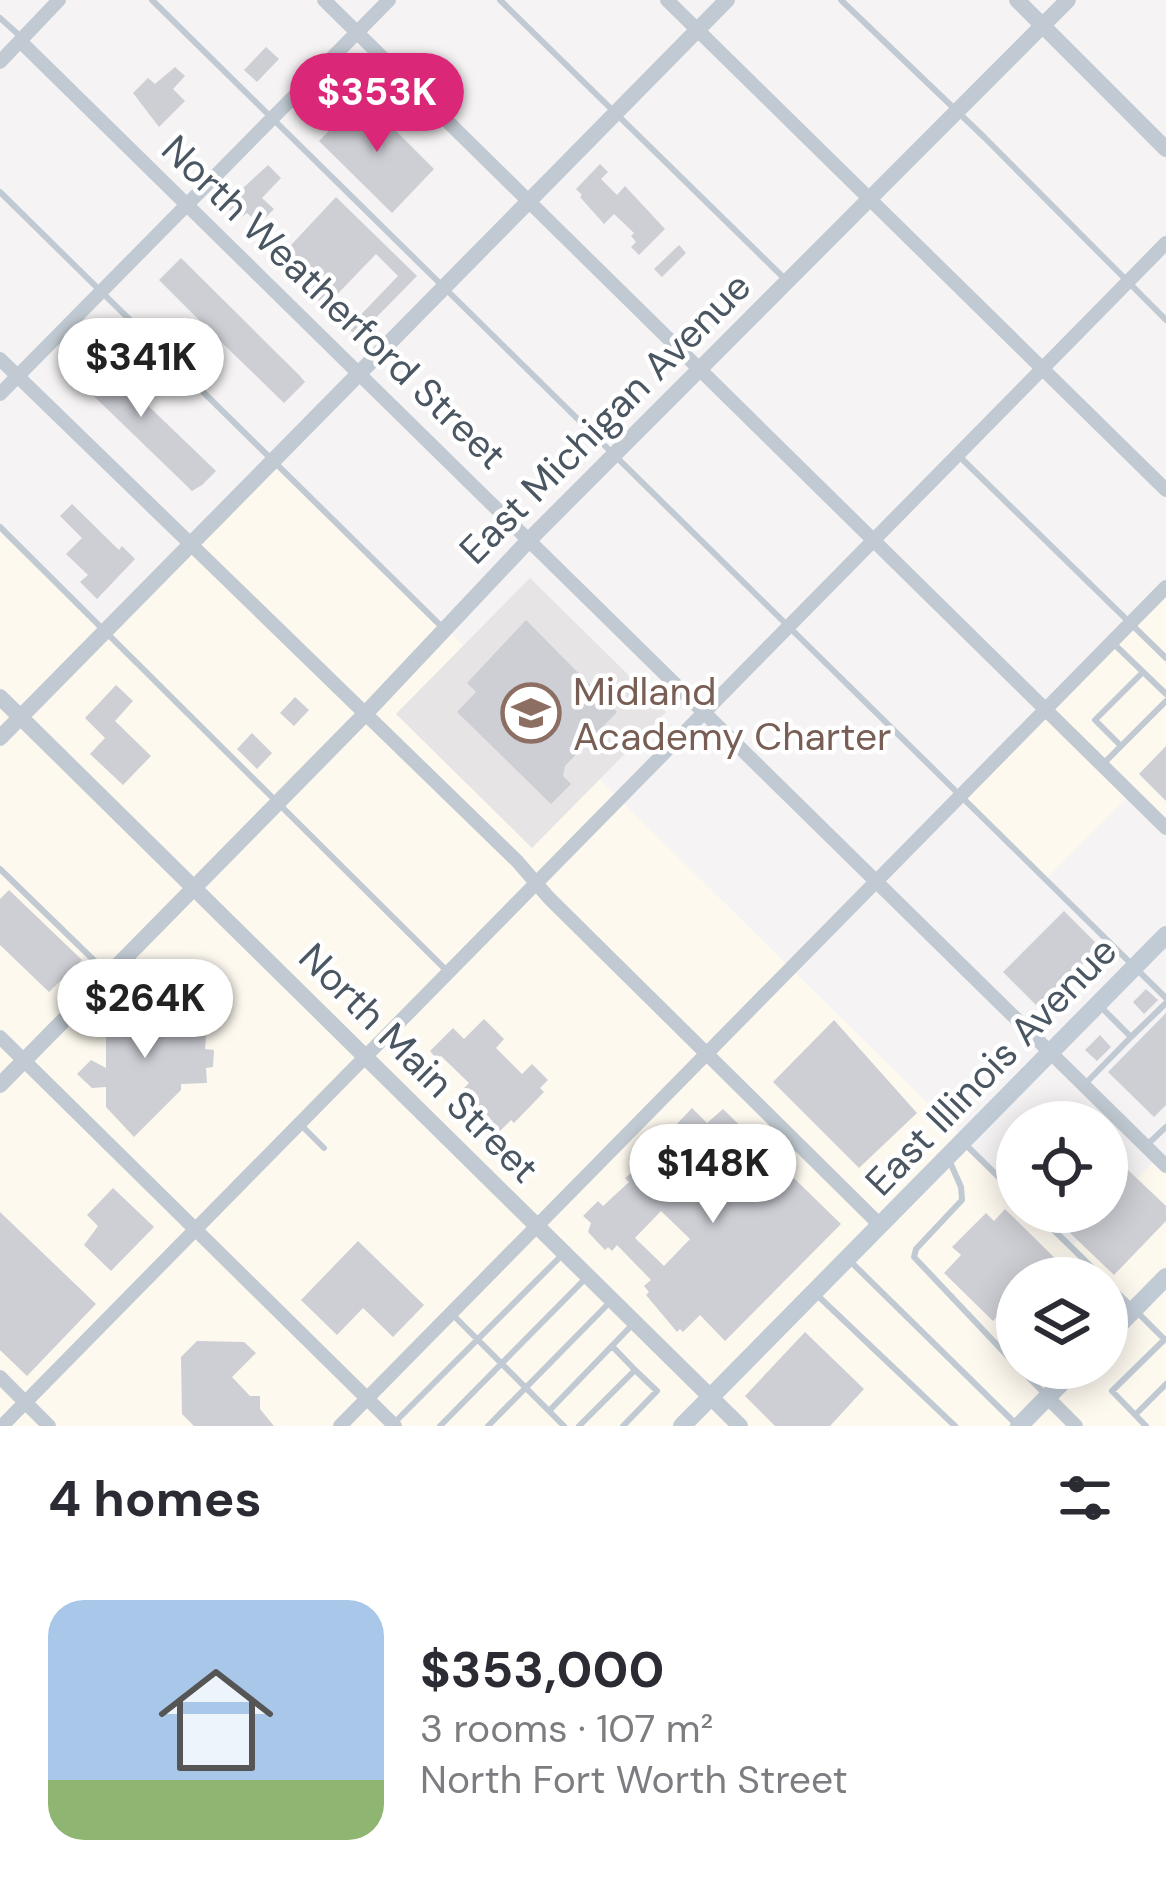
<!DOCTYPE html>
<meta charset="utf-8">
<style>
body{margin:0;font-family:"DM Sans",sans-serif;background:#f2f2f3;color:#2b2b33;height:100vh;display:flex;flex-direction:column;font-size:45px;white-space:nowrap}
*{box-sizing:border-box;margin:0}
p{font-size:39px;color:#7c7c81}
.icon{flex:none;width:66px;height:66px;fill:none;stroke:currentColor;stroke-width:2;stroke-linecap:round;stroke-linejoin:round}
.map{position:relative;height:1426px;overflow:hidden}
.sheet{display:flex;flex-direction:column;background:#fff;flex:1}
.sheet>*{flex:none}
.buttons{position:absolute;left:996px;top:1101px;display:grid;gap:24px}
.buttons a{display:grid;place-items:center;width:132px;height:132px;border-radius:50%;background:#fff;box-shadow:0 6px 30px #0003;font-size:60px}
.price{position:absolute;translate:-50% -102px;padding:0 27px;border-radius:42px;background:#fff;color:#222;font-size:39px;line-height:78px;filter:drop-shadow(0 3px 6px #0008)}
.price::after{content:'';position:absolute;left:50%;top:72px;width:36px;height:27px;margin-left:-18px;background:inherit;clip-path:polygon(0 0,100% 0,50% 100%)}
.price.on{background:#db2777;color:#fff}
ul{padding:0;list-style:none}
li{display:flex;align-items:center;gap:36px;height:300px;padding:0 48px}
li+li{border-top:3px solid #e1e1e2}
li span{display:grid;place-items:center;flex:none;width:336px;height:240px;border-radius:36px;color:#555}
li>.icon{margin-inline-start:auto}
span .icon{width:144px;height:144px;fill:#fffc;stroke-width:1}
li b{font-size:51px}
h2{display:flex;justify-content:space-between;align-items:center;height:144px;padding:0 48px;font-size:51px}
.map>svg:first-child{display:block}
</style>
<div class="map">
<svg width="1166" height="1426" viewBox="0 0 1166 1426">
<rect width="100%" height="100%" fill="#f5f3f3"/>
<!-- commercial -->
<path fill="#fdf9ef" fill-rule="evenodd" d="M 274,459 L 1017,1191 L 1017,1212 L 1038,1212 L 1072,1245 L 1156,1159 L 1166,1169 L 1166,1426 L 0,1426 L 0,529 L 104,631 ZM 1017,1278 L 1107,1278 L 1107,1368 L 1017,1368 Z
M 1166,585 L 1166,826 L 1132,793 L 1047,878 L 961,793 Z"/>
<!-- education -->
<path fill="#e6e4e5" d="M 530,578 L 666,712 L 532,848 L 396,714 Z"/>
<!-- building -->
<path fill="#cdcfd5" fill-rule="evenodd" d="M 266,47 L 279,59 L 257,82 L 244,70 Z
M 175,67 L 185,76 L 173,89 L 185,101 L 159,127 L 133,93 L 148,78 L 155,84 Z
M 362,97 L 434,169 L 392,213 L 319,141 Z
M 600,164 L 608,172 L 601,179 L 617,195 L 625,186 L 665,229 L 639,255 L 631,247 L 636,242 L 631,236 L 634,233 L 614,214 L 604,224 L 580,197 L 582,195 L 576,189 Z
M 268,165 L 281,178 L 262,198 L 274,209 L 259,224 L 247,213 L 239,219 L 226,207 L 228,202 Z
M 336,197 L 417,276 L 357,337 L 348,328 L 398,276 L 376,254 L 325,307 L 277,260 Z
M 679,245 L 686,253 L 662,277 L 654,269 Z
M 181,258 L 300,376 L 305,382 L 284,403 L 214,335 L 210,338 L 197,325 L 200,321 L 159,280 Z
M 87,347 L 216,471 L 202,485 L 192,491 L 73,376 L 66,368 Z
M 72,504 L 119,550 L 122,546 L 135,559 L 97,599 L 80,582 L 88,575 L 66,554 L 82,538 L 60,516 Z
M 526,620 L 617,712 L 565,766 L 563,776 L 571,784 L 551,804 L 457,712 L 476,692 L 467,683 Z
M 116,685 L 133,701 L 115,721 L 151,756 L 123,785 L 90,754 L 105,738 L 85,718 Z
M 295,697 L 309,710 L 294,726 L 280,713 Z
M 252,733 L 272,753 L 257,769 L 237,749 Z
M 1166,746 L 1166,801 L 1139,774 Z
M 9,890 L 82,960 L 49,992 L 0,945 L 0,899 Z
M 1064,911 L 1100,947 L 1039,1008 L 1003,972 Z
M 136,983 L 179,1027 L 180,1037 L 206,1036 L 205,1049 L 214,1050 L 213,1067 L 206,1068 L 207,1083 L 181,1084 L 181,1090 L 134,1137 L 106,1107 L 106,1087 L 92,1088 L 77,1074 L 91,1060 L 106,1068 L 106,1013 Z
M 1146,989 L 1158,1000 L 1144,1014 L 1133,1002 Z
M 1166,1013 L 1166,1105 L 1154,1117 L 1108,1072 Z
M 484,1019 L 504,1039 L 496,1048 L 522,1074 L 532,1064 L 548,1080 L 540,1088 L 544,1092 L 514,1123 L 511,1120 L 498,1133 L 487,1121 L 490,1118 L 462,1090 L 469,1083 L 441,1056 L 437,1059 L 430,1051 L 453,1028 L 464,1039 Z
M 834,1020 L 917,1113 L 859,1168 L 773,1082 Z
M 1100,1035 L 1111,1047 L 1097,1061 L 1085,1050 Z
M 692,1108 L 707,1123 L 723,1109 L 841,1224 L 725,1341 L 700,1315 L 683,1332 L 680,1329 L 677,1332 L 646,1295 L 649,1292 L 644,1286 L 651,1280 L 617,1245 L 612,1251 L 608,1247 L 605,1250 L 588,1232 L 591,1223 L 583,1216 L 598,1201 L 603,1206 L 629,1182 L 625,1178 L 649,1159 L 652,1161 L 661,1153 L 670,1162 L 692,1140 L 677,1124 ZM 661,1211 L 690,1239 L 664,1266 L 635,1238 Z
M 1107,1158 L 1124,1175 L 1128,1170 L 1166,1206 L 1166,1221 L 1114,1275 L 1069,1232 L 1088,1212 L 1107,1212 Z
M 113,1188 L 154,1227 L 111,1271 L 84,1245 L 98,1226 L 87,1215 Z
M 1005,1209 L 1075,1278 L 1017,1278 L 1017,1330 L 1000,1313 L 993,1321 L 944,1273 L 961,1255 L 952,1247 L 986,1213 L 994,1221 Z
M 0,1212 L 96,1304 L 27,1376 L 0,1350 Z
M 358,1241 L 424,1305 L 393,1337 L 363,1308 L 337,1335 L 301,1300 Z
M 805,1332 L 864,1389 L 830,1426 L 775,1426 L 745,1396 Z
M 197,1341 L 244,1342 L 256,1353 L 232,1377 L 250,1396 L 260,1396 L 260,1409 L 274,1426 L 194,1426 L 182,1414 L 181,1357 Z"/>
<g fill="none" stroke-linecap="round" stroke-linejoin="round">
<!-- service -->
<path stroke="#c1cad2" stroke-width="6" d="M 152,0 L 1166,998
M 500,0 L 785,279
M 841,0 L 985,138 L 1166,320
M 0,18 L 20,36
M 0,192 L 442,627
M 960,457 L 1166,658
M 0,527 L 446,970
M 1112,642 L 1166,694
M 1121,746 L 1095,720 L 1143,672
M 1105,762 L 1166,701
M 0,869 L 106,972
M 1131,1037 L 1166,1003
M 1085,1084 L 1131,1037 L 1099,1005
M 302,1126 L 324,1148
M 964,1143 L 1017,1195
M 1149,1143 L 1166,1127
M 950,1162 L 961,1187 L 962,1200 L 916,1249 L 914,1257 L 1017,1366
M 1035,1212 L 1103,1278
M 849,1260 L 1015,1423
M 1107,1282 L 1164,1339
M 817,1295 L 955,1426
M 452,1314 L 564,1426
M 1019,1368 L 1045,1394
M 549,1411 L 634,1323
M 1135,1415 L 1166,1384
M 395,1422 L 560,1257
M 440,1426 L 585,1279
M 488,1426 L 612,1300
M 579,1426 L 635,1370 L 612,1346
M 623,1426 L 657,1391 L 635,1370
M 1146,1426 L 1112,1391 L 1165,1339"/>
<!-- minor -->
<path stroke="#c1cad2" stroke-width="14" d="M 324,0 L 1166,828
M 667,0 L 1166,490
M 20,41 L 1166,1166
M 0,62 L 59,0
M 0,359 L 517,861 L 549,898 L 880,1225
M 0,394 L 389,0
M 0,1037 L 395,1426
M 0,1377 L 49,1426
M 1047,1397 L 1076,1426
M 2,1426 L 1166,243
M 340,1426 L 1166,587"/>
<!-- tertiary -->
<path stroke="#c1cad2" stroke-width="16" d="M 1017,0 L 1166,149
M 0,697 L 740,1426
M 0,738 L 727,0
M 0,1085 L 366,713 L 529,540 L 1068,0"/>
<!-- secondary -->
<path stroke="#c1cbd6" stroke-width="18" d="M 1107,1337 L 1166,1277
M 682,1426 L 1166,935
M 1019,1426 L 1076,1368"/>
</g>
<!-- icons -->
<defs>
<g id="school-ring" transform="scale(3)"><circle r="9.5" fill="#fff" stroke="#8d6e63" stroke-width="1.5"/><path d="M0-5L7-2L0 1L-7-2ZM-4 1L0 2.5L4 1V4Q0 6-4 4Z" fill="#8d6e63"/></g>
</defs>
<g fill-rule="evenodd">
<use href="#school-ring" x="531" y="713"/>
</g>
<g text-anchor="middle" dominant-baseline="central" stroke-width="9" stroke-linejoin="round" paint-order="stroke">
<!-- street labels -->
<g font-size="39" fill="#4a5661" stroke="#fff">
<text transform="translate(334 302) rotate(44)">North Weatherford Street</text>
<text transform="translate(605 418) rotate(-45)">East Michigan Avenue</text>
<text transform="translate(419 1063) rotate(45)">North Main Street</text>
<text transform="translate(991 1066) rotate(-46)">East Illinois Avenue</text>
</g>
<!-- education labels -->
<g font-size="39" fill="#785e54" stroke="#fff" text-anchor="start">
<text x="573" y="691">Midland<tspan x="573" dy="45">Academy Charter</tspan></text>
</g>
</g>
</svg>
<div class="buttons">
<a><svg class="icon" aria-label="locate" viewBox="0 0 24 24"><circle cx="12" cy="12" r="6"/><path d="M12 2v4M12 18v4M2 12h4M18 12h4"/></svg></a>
<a><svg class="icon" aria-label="layers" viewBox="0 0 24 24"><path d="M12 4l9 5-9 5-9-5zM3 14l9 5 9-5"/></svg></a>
</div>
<b class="price on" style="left:377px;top:155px">$353K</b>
<b class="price" style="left:141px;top:420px">$341K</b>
<b class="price" style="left:145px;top:1061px">$264K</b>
<b class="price" style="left:713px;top:1226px">$148K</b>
</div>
<section class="sheet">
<h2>4 homes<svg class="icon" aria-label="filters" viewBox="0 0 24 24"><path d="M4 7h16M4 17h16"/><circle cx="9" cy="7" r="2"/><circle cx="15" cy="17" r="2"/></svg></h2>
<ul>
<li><span style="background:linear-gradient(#a9c7e8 75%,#8fb573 0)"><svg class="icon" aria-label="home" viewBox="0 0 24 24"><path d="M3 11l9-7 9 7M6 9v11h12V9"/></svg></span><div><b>$353,000</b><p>3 rooms · 107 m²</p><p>North Fort Worth Street</p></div></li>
</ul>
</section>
